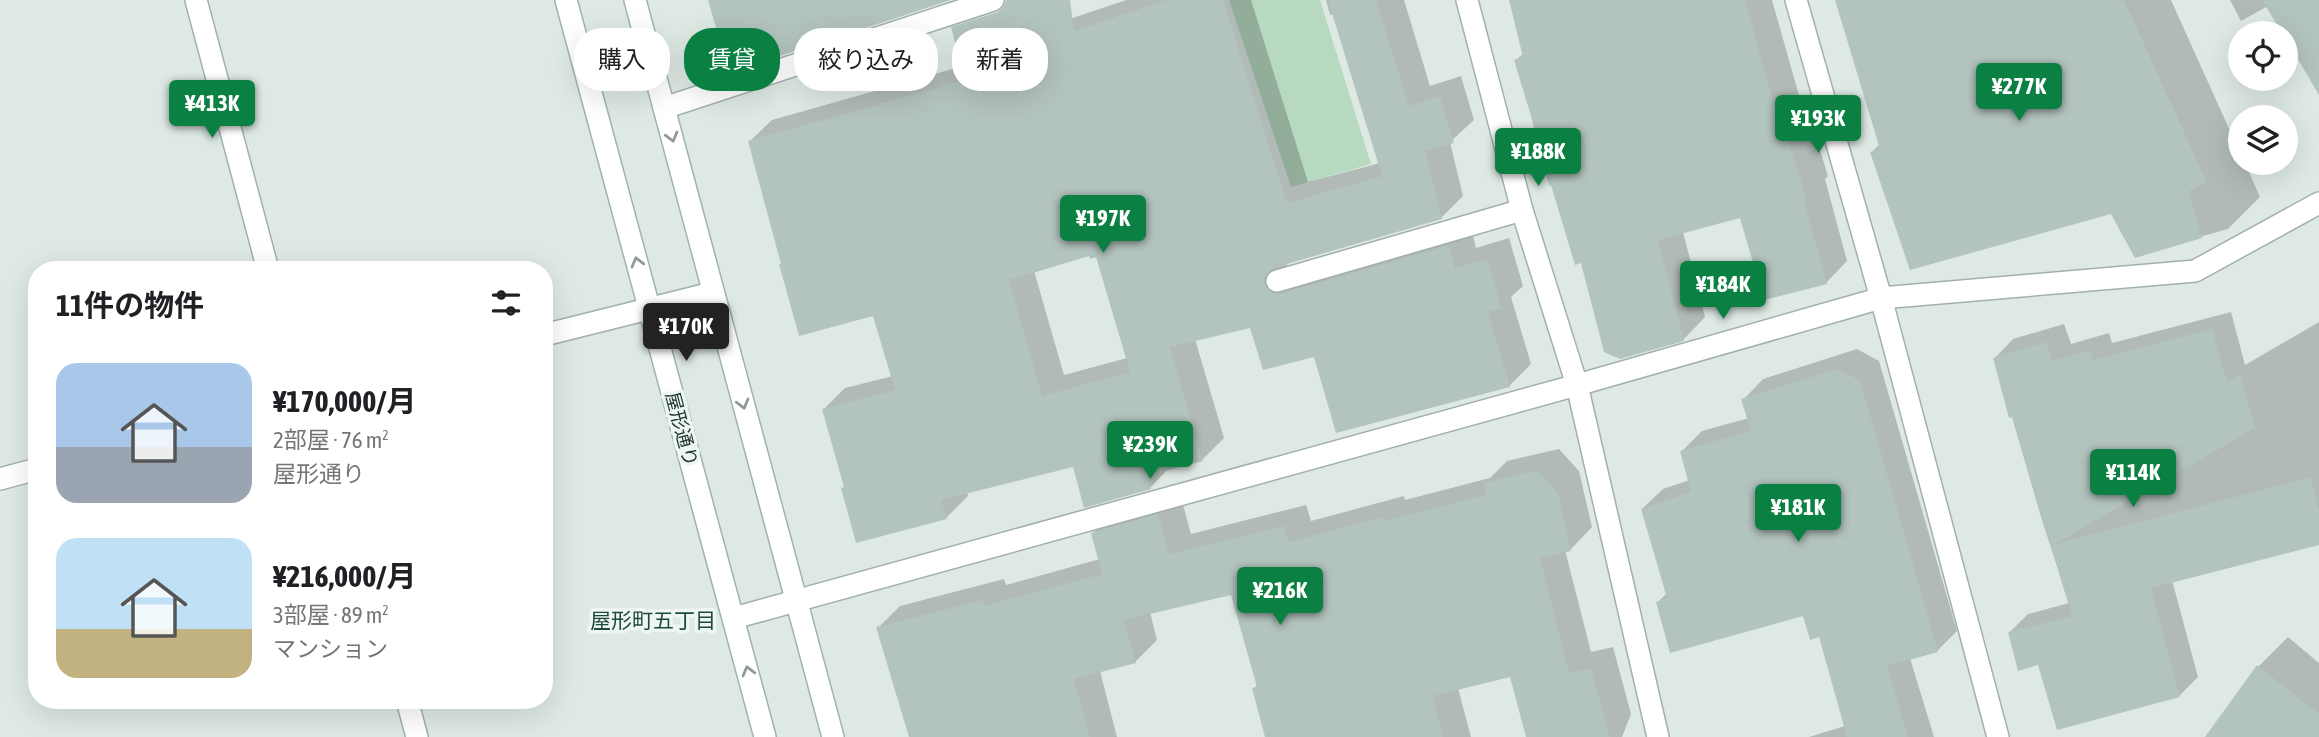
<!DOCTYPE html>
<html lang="ja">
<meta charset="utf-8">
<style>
body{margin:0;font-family:"Asap Condensed","Noto Sans JP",sans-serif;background:#f2f2f2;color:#202124;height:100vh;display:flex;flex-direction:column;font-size:26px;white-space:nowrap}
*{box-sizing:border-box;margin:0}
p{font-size:23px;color:#757577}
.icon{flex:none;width:38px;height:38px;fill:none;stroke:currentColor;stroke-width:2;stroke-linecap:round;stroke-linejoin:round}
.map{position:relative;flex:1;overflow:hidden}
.panel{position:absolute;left:28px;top:261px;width:525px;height:448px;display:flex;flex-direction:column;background:#fff;border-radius:28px;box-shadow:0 7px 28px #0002}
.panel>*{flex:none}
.hud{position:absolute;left:574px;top:28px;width:665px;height:63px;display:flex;gap:14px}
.tools{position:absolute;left:2228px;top:21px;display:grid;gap:14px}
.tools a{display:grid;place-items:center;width:70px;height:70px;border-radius:50%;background:#fff;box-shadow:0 7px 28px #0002;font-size:35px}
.price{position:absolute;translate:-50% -60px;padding:0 16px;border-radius:7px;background:#0b8043;color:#fff;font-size:23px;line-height:46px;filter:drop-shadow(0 2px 4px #0008)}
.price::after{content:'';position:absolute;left:50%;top:42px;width:21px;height:16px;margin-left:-10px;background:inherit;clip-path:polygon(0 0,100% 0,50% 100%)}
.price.selected{background:#222;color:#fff}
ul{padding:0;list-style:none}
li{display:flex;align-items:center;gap:21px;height:175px;padding:0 28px}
li span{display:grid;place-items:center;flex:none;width:196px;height:140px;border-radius:21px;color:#555}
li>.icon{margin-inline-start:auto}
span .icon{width:84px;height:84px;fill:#fffc;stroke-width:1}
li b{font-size:30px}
h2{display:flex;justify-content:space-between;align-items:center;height:84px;padding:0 28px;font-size:30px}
.chip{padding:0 24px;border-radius:28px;background:#fff;box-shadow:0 7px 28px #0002;font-size:24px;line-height:63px}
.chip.selected{background:#0b8043;color:#fff}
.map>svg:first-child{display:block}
</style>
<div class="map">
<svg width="2319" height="737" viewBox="0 0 2319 737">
<rect width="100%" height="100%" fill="#dee9e4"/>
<!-- green -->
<path fill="#b7d9c0" d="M 1229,0 L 1320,0 L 1371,164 L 1291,187 Z"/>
<!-- shadow -->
<path fill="#0003" fill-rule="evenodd" d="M 1126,0 L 1251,0 L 1308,182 L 1380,163 L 1334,14 L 1330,15 L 1326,0 L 1404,0 L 1430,86 L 1461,76 L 1474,120 L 1450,142 L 1463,196 L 1441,218 L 1286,263 L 1290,270 L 1470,224 L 1476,248 L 1509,238 L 1523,286 L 1511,297 L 1531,364 L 1509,386 L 1315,354 L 1251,326 L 1195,339 L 1224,438 L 1203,459 L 1169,468 L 1150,488 L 1074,465 L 967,492 L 968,496 L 946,518 L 846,486 L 824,409 L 845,388 L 893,376 L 875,314 L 782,263 L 750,141 L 772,120 L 963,66 L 1028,33 ZM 1090,254 L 1097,255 L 1127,358 L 1064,375 L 1034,271 Z
M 1511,0 L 1772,0 L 1804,113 L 1808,112 L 1828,176 L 1825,179 L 1847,261 L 1826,283 L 1742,216 L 1683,232 L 1705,317 L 1684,339 L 1620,357 L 1583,261 L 1516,60 L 1524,53 Z
M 1837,0 L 2171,0 L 2240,153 L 2240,163 L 2245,163 L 2260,197 L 2228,229 L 2136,255 L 2112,212 L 1872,152 L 1880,144 Z
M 2230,0 L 2319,0 L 2319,92 L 2268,6 L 2241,21 Z
M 2231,312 L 2245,365 L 2319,322 L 2319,543 L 2172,580 L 2198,677 L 2179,696 L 2039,663 L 2010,632 L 2028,614 L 2069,603 L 2042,520 L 1995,358 L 2013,339 L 2064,324 L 2071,344 L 2109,333 L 2112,343 Z
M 1857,349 L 1879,361 L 1957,631 L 1937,651 L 1910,658 L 1934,737 L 1809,737 L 1845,726 L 1821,635 L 1804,613 L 1658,602 L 1667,593 L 1642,509 L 1663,489 L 1690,480 L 1682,451 L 1702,431 L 1749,418 L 1743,400 L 1763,379 Z
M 1559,449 L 1579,471 L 1592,527 L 1571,549 L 1565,550 L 1591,652 L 1613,647 L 1631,714 L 1622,737 L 1528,737 L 1511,675 L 1458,688 L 1471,737 L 1267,737 L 1254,688 L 1258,685 L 1232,593 L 1150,612 L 1157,640 L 1135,662 L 1100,671 L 1117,737 L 926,737 L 878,628 L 900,606 L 1004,579 L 1006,585 L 1100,559 L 1092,534 L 1114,512 L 1180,494 L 1191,534 L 1306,505 L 1311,521 L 1404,496 L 1405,500 L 1490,478 L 1507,461 Z
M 2288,637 L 2319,663 L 2319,737 L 2210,737 L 2210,732 L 2259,666 Z"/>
<!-- building -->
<path fill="#b3c3bd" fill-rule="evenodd" d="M 708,0 L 951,0 L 764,61 L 728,70 Z
M 1006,0 L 1070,0 L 1074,31 L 1166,0 L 1223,0 L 1287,203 L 1382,176 L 1328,0 L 1376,0 L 1409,106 L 1440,96 L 1454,143 L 1425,151 L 1442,219 L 1273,268 L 1264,277 L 1265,285 L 1273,293 L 1281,294 L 1449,245 L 1455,268 L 1487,259 L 1502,309 L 1488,312 L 1510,387 L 1336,433 L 1314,357 L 1263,370 L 1250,328 L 1170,347 L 1203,461 L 1147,476 L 1151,489 L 1084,508 L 1073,467 L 941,500 L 947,519 L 856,543 L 841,488 L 844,487 L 822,409 L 895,390 L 873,316 L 799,336 L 779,264 L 781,264 L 748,141 L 965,80 L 951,27 L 998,12 L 1003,8 ZM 1089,256 L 1090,259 L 1096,257 L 1130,372 L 1042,396 L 1009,280 Z
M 1509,0 L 1745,0 L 1782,134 L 1786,133 L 1807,200 L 1804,200 L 1827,284 L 1764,300 L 1740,218 L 1658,240 L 1684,341 L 1620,359 L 1604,352 L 1581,263 L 1575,265 L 1551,185 L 1549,186 L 1531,116 L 1514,60 L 1523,57 Z
M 1835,0 L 2124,0 L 2207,183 L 2189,191 L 2202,238 L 2135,258 L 2111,214 L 1910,270 L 1870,152 L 1880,149 Z
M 2262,0 L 2319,0 L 2319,95 L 2286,39 L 2286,33 L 2282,33 Z
M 2212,329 L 2227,382 L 2240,374 L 2255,428 L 2055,544 L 2311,477 L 2319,511 L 2319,545 L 2151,588 L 2180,697 L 2057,730 L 2038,665 L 2018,671 L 2008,632 L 2072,616 L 2012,417 L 2009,418 L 1993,358 L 2046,342 L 2052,361 L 2090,350 L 2093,360 Z
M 1836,369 L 1860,380 L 1938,652 L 1887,666 L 1908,737 L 1847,737 L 1819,637 L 1810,640 L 1803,616 L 1670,653 L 1656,602 L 1667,598 L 1641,509 L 1691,492 L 1680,451 L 1751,431 L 1741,399 Z
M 1537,470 L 1558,493 L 1571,551 L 1540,558 L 1569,673 L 1591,668 L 1610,737 L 1526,737 L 1510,677 L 1433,696 L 1443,737 L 1265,737 L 1252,688 L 1257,687 L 1231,595 L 1124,620 L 1136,663 L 1074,679 L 1090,737 L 909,737 L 876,627 L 983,600 L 984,606 L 1102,574 L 1091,533 L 1158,514 L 1169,554 L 1284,526 L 1289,542 L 1382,517 L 1383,521 L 1486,495 L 1483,483 Z
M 2257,665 L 2319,714 L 2319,737 L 2205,737 Z"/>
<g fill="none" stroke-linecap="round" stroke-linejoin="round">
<!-- lane casing -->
<g stroke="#a1b0ab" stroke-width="24">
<path id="lane" d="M 1277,281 L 1522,210"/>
</g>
<!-- street casing -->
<g stroke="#a1b0ab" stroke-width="24">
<path id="street" d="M 196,0 L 268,270
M 1467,0 L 1522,210 L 1577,385 L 1658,737
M 1796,0 L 1881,298 L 1998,737
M 664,108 L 993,0
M 544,335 L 712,293
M 0,479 L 37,469
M 734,618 L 1577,385 L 1881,298 L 2195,271 L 2319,203
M 407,700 L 417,737"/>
</g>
<!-- secondary casing -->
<g stroke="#9db4ac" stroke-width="24">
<path id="secondary" d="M 566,0 L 765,737
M 635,0 L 833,737"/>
</g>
<!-- lane -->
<use href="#lane" stroke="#fff" stroke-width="21"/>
<!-- street -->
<use href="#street" stroke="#fff" stroke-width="21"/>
<!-- secondary -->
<use href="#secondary" stroke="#fff" stroke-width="21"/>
</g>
<!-- one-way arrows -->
<defs><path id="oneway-chevron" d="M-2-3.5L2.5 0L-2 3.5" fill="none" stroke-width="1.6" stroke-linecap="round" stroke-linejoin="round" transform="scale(1.75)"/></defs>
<g stroke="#909b98">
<use href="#oneway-chevron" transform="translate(672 137) rotate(75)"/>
<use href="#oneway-chevron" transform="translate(637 262) rotate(-105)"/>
<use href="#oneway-chevron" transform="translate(743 404) rotate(75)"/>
<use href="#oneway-chevron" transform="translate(748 671) rotate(-105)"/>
</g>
<g text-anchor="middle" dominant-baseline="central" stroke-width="7" stroke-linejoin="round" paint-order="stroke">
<!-- street labels -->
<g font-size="19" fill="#203731" stroke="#eef6f2">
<text transform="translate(682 429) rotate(75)">屋形通り</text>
</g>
<!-- neighbourhood labels -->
<g font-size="21" fill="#1d483e" stroke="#eef6f2">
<text x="653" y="620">屋形町五丁目</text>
</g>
</g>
</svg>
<div class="tools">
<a><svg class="icon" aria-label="locate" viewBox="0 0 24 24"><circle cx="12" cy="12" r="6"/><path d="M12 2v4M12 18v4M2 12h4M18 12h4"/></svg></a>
<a><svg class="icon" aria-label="layers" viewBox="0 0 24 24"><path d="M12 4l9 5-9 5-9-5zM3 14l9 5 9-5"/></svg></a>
</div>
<b class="price" style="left:2019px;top:123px">¥277K</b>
<b class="price" style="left:212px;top:140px">¥413K</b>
<b class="price" style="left:1818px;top:155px">¥193K</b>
<b class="price" style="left:1538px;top:188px">¥188K</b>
<b class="price" style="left:1103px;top:255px">¥197K</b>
<b class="price" style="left:1723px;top:321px">¥184K</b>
<b class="price selected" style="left:686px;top:363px">¥170K</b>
<b class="price" style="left:1150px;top:481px">¥239K</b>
<b class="price" style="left:2133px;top:509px">¥114K</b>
<b class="price" style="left:1798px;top:544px">¥181K</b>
<b class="price" style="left:1280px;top:627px">¥216K</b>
<div class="hud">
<a class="chip">購入</a>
<a class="chip selected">賃貸</a>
<a class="chip">絞り込み</a>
<a class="chip">新着</a>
</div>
<section class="panel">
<h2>11件の物件<svg class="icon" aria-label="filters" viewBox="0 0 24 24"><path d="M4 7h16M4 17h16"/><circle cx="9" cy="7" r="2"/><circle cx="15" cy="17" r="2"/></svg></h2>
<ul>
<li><span style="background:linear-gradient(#a9c7e8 60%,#9aa5b1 0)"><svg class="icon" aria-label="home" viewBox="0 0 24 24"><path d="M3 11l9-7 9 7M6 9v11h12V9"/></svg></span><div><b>¥170,000/月</b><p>2部屋 · 76 m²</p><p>屋形通り</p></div></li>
<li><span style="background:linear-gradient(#bfe0f5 65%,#c2b280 0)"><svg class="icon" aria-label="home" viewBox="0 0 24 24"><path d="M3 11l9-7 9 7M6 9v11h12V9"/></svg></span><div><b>¥216,000/月</b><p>3部屋 · 89 m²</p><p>マンション</p></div></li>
</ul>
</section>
</div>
